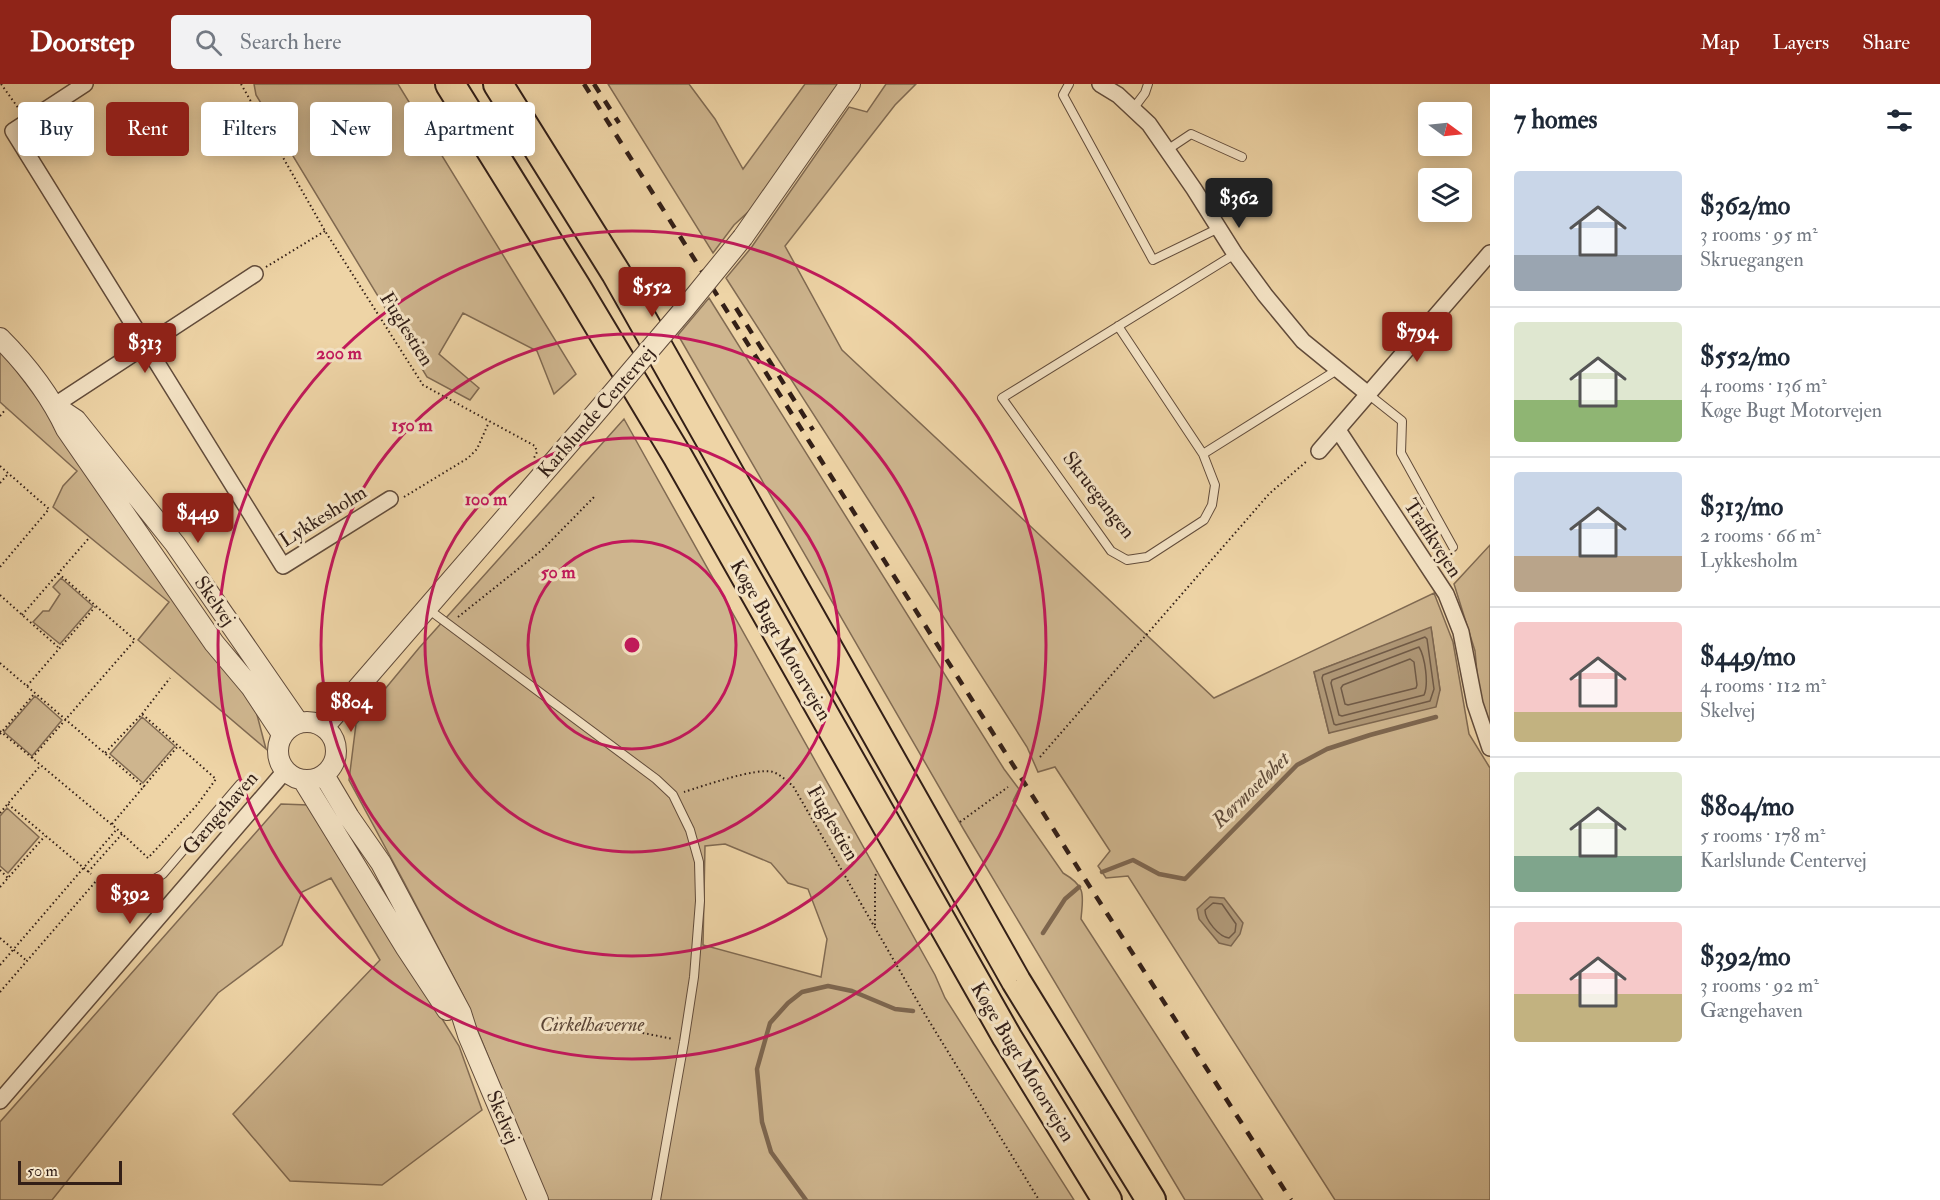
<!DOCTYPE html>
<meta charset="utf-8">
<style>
body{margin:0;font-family:"IM FELL Double Pica",serif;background:#f2f2f3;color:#1f2937;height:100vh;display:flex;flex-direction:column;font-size:22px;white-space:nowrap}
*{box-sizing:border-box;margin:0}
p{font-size:20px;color:#747a83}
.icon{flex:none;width:33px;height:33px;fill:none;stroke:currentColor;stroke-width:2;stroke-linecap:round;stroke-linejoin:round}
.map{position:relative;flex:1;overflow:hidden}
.panel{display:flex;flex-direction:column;background:#fff;width:450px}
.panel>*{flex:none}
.guide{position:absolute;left:18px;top:18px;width:570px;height:54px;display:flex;gap:12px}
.needle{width:39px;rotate:105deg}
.tools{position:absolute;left:1418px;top:18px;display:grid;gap:12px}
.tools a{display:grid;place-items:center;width:54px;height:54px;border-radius:6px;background:#fff;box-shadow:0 3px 15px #0003;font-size:30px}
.scale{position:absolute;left:18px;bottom:15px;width:104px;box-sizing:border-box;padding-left:6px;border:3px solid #331f17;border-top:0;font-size:16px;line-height:21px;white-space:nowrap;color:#331f17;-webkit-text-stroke:4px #f4e3c5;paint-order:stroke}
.price{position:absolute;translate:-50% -51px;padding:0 14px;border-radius:6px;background:#8f2418;color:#fff;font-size:20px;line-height:39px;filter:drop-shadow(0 2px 3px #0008)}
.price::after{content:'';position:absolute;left:50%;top:36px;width:18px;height:14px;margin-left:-9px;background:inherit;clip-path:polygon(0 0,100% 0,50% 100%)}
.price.on{background:#222;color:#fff}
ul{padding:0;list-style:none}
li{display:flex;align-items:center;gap:18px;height:150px;padding:0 24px}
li+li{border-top:2px solid #e0e1e3}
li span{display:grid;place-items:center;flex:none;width:168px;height:120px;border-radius:6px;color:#555}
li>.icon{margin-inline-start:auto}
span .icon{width:72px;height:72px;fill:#fffc;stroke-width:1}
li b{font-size:26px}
h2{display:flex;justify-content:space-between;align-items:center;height:72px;padding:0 24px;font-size:26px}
.pill{padding:0 21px;border-radius:6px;background:#fff;box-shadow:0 3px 15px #0003;font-size:21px;line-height:54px}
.pill.on{background:#8f2418;color:#fff}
header{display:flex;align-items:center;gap:36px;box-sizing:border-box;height:84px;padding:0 30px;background:#8f2418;color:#fff}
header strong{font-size:28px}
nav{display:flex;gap:33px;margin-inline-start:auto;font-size:21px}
.search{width:420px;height:54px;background:#f2f2f3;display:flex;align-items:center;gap:15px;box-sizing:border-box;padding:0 21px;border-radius:6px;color:#747a83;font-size:22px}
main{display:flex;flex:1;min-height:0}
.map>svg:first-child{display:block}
</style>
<header>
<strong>Doorstep</strong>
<div class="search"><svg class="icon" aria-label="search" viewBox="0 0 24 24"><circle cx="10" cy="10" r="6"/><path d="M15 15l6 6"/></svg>Search here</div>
<nav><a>Map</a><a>Layers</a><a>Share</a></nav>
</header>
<main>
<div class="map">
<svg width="1490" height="1116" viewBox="0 0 1490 1116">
<rect width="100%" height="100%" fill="#eed4a6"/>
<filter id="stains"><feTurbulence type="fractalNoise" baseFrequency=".00333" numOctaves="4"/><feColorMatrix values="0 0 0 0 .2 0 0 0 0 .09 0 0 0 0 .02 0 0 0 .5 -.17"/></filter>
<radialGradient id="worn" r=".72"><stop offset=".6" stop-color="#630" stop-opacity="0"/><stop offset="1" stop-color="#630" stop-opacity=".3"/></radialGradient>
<!-- green -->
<path fill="#ceb58e" stroke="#806a52" stroke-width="1.5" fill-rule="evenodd" d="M 254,0 L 398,0 L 576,290 L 554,310 L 537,267 L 463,229 L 439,270 L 479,304 L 470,316 L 427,293 L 256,11 Z
M 608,0 L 689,0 L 715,35 L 743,85 L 805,0 L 840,0 L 760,117 L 734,141 L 713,169 Z
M 886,0 L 916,0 L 895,21 L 785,162 L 842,266 L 1214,614 L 1434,509 L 1453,558 L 1469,650 L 1490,684 L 1490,1116 L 1335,1116 L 1128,792 L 1106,794 L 1098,782 L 1110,767 L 1055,683 L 1038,688 L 1027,663 L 726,194 L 751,164 L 849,23 L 867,28 ZM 1431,544 L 1440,606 L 1329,649 L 1314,588 Z
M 709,214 L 1004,685 L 1019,705 L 1013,717 L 1063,789 C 1087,803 1083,811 1081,835 L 1263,1116 L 1185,1116 L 964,746 L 678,251 Z
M 0,265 L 58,342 L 256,627 L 266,665 L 138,556 L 169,518 L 53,423 L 63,402 L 77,387 L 0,318 Z
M 624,335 L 935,891 L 945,914 L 1074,1116 L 547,1116 L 463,911 L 404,798 L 349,696 L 356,640 L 419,564 ZM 725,760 L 771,779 L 788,799 L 808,805 L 827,855 L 821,893 L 703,861 L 705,762 Z
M 1490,461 L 1490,646 L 1480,622 L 1475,567 L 1454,500 Z
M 61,494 L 93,522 L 60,560 L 33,538 L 43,527 L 49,527 L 60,510 L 53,503 Z
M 35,612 L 62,636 L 32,672 L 4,648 Z
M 142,633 L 175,662 L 143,699 L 110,670 Z
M 281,720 L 309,721 L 459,962 L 482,1026 L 382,1101 L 290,1097 L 233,1030 L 380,876 L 331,794 L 302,808 L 282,861 L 218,909 L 52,1116 L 0,1116 L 0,1038 Z
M 7,724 L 39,753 L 8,789 L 0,782 L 0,732 Z"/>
<!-- water -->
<path fill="#ae9675" stroke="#7d664f" stroke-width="1.5" d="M 1431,543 L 1440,606 L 1436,623 L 1329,649 L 1314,588 Z
M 1210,813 L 1224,814 L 1243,839 L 1240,850 L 1231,862 L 1219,859 L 1199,835 L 1197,825 Z"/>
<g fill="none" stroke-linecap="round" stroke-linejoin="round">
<!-- shore -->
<path stroke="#705a46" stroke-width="1.5" d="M 1425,553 L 1427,555 L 1434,605 L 1430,617 L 1336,641 L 1334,640 L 1322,594 L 1323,591 Z
M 1419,563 C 1425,573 1429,600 1424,611 L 1342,632 L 1339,631 L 1331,599 L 1332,596 Z
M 1410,575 L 1414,578 L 1417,601 L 1416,604 L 1348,621 L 1345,620 L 1341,604 L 1343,601 Z
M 1213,819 L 1222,820 L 1236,840 L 1235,848 L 1229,854 C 1219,853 1205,836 1205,826 Z"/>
<!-- stream -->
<path stroke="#7d664f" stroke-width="4.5" d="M 1102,788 L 1133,776 L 1159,790 L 1185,795 L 1297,681 L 1327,665 L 1370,651 L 1436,633
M 1043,849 L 1065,815 L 1079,803
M 806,1116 L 771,1068 L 762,1038 L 757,985 L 770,939 L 788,919 L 802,908 L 828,902 L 852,907 L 895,925 L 913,927"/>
<!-- service casing -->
<g stroke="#624c3b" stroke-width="10">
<path id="service" d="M 1069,0 L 1063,11 L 1153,176 L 1219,144
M 1133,25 L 1145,9 L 1148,0
M 1167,66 L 1191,50 L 1242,73
M 1118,242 L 1203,370 L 1215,401 L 1212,421 L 1204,436 L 1147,473 L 1127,476 L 1111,467 L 1002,314 L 1235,170
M 1368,310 L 1402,337 L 1401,369 L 1453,463
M 1203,370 L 1337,286
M 428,525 L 656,695 L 673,711 L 690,746 L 699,778 L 700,817 L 694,893 L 684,958 L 656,1116
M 128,802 L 160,831
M 134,807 L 163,790 L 240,700"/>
</g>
<!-- minor casing -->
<g stroke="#624c3b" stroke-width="18">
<path id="minor" d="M 85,0 L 13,47 L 283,482 L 390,415
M 1100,0 L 1118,11 L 1149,40 L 1194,105 L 1235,170 L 1265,211 L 1303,257 L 1368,310
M 55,321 L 255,190
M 1338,346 L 1446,510 L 1461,548 L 1475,620 L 1490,664
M 1319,367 L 1490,169
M 0,1017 L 285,687"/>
</g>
<!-- tertiary casing -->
<g stroke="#624c3b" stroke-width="22">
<path id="tertiary" d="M 743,153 L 850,0
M 0,254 C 26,280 50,311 66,345 L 214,559 L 251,603 L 282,650
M 61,326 L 76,336 L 175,460 L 298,638
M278 667a29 29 0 1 1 58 0a29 29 0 1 1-58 0Z
M 324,643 L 588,338
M 324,691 L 349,733 L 381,779 L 461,929 L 468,951 L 538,1116
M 303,696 L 406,864 L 447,926"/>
</g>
<!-- motorway casing -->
<g stroke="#331f17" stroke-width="32">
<path id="motorway" d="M 450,0 L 576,203 L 678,373 L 1007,953 L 1107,1116
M 498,0 L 616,189 L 1016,897 L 1151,1116"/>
</g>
<!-- path -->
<path stroke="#331f17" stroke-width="2" stroke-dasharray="1.5 3" stroke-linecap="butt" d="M 1,0 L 19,25
M 241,0 L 325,147 L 423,301 L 535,362 L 537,368 L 534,374
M 266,183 L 325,147
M 0,332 L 6,325
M 0,382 L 49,425 L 0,483
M 0,399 L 8,390
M 404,413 L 468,374 L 477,365 L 489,338
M 0,511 L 59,564
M 22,531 L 89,454
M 458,533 L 542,466 L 596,411
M 0,579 L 144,703
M 27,602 L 95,523
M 142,630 L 170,594
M 0,647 L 117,745 L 148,774 L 197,721 L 216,695 L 142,630 L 105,669
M 0,650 L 35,609
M 1040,673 L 1269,410 L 1308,376
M 32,674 L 135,556 L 58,489
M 684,708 C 703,702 757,683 773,688 C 781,691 787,697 793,702 L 926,932 L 1039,1116
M 8,720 L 91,790
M 0,729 L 40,682
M 960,738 L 1008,703
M 112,740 L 178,662
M 0,786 L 8,794
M 88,788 L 122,750
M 0,803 L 45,752
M 875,841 L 875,793 L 877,787
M 0,854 L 27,877
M 0,881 L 117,745
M 0,908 L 97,796
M 603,941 L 673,955"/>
<!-- service -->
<use href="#service" stroke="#f4e3c5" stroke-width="8"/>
<!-- minor -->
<use href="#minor" stroke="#f4e3c5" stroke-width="15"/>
<!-- tertiary -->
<use href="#tertiary" stroke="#f4e3c5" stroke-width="20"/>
<!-- motorway -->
<use href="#motorway" stroke="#eed4a6" stroke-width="28"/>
<!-- rail -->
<path stroke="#331f17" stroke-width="4.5" stroke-dasharray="10 10" stroke-linecap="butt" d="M 584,0 L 1083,792 L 1291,1116
M 594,0 L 619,39
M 736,224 L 813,346"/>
<!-- tertiary-bridge casing -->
<g stroke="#624c3b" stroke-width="22" stroke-linecap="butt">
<path id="tertiary-bridge" d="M 588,338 L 686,223 L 743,153"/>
</g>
<!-- tertiary-bridge -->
<use href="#tertiary-bridge" stroke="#f4e3c5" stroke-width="20"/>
</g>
<!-- distance rings -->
<g fill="none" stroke="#c2185b" stroke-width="3">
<circle cx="632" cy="561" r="104"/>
<circle cx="632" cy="561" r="207"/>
<circle cx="632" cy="561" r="311"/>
<circle cx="632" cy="561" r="414"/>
</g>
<g text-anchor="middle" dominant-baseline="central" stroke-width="6" stroke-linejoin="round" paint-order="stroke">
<!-- street labels -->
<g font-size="20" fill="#331f17" stroke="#f4e3c5">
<text transform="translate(407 245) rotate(58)">Fuglestien</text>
<text transform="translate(596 328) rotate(-49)">Karlslunde Centervej</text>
<text transform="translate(1099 411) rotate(52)">Skruegangen</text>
<text transform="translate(323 432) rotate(-32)">Lykkesholm</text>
<text transform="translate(1433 454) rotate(57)">Trafikvejen</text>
<text transform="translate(215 517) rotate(55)">Skelvej</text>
<text transform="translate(781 556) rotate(60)">Køge Bugt Motorvejen</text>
<text transform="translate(220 729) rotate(-49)">Gængehaven</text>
<text transform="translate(833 739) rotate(60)">Fuglestien</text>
<text transform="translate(1023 978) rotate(59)">Køge Bugt Motorvejen</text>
<text transform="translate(503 1033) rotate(67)">Skelvej</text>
</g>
<!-- park labels -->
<g font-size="20" font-style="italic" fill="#5a4435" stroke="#f4e3c5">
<text x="592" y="940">Cirkelhaverne</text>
</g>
<!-- water labels -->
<g font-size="21" font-style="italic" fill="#5e4938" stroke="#f4e3c5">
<text transform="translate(1251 706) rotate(-44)">Rørmoseløbet</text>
</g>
</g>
<circle cx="632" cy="561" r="9" fill="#c2185b" stroke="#f4e3c5" stroke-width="3"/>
<g font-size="18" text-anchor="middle" font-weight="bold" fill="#c2185b" stroke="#f4e3c5" stroke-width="6" stroke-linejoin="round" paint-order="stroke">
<text x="339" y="275">200 m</text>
<text x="412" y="347">150 m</text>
<text x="486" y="421">100 m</text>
<text x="558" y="494">50 m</text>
</g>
<rect width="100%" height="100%" filter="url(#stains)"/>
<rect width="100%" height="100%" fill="url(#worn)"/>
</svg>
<div class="tools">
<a><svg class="needle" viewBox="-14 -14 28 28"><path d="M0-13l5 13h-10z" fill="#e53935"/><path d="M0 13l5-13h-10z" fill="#747a83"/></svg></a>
<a><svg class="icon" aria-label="layers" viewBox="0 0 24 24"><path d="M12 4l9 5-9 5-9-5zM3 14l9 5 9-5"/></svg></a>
</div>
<div class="scale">50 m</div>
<b class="price on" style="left:1239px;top:145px">$362</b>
<b class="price" style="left:652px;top:234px">$552</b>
<b class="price" style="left:1417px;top:279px">$794</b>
<b class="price" style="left:145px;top:290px">$313</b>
<b class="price" style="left:198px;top:460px">$449</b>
<b class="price" style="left:351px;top:649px">$804</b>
<b class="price" style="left:130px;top:841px">$392</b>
<div class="guide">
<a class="pill">Buy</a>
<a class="pill on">Rent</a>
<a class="pill">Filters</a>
<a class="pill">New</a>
<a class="pill">Apartment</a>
</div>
</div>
<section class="panel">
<h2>7 homes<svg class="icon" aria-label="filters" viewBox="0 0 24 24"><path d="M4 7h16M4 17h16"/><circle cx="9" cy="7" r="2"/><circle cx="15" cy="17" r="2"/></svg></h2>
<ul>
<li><span style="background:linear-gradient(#c9d6e8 70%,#9aa5b1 0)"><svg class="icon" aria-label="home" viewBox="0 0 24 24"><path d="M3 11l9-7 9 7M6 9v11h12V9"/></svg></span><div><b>$362/mo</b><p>3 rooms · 95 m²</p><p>Skruegangen</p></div></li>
<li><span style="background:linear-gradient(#dfe7d0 65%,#8fb573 0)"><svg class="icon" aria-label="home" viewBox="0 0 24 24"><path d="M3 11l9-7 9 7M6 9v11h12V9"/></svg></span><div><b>$552/mo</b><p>4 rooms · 136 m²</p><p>Køge Bugt Motorvejen</p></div></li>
<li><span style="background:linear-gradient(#c9d6e8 70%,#b9a48a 0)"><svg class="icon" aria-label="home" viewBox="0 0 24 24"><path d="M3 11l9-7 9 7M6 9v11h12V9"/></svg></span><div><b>$313/mo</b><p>2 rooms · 66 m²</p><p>Lykkesholm</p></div></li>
<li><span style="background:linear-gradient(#f6c9c9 75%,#c2b280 0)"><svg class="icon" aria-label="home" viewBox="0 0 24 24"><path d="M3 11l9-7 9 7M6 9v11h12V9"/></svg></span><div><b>$449/mo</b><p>4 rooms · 112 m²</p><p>Skelvej</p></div></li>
<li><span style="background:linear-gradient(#dfe7d0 70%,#7fa58c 0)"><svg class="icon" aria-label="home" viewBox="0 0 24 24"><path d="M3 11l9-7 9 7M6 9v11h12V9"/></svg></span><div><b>$804/mo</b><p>5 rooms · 178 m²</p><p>Karlslunde Centervej</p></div></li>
<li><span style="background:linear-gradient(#f6c9c9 60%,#c2b280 0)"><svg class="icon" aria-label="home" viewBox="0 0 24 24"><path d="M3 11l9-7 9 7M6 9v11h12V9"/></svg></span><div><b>$392/mo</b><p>3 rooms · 92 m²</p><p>Gængehaven</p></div></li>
</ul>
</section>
</main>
